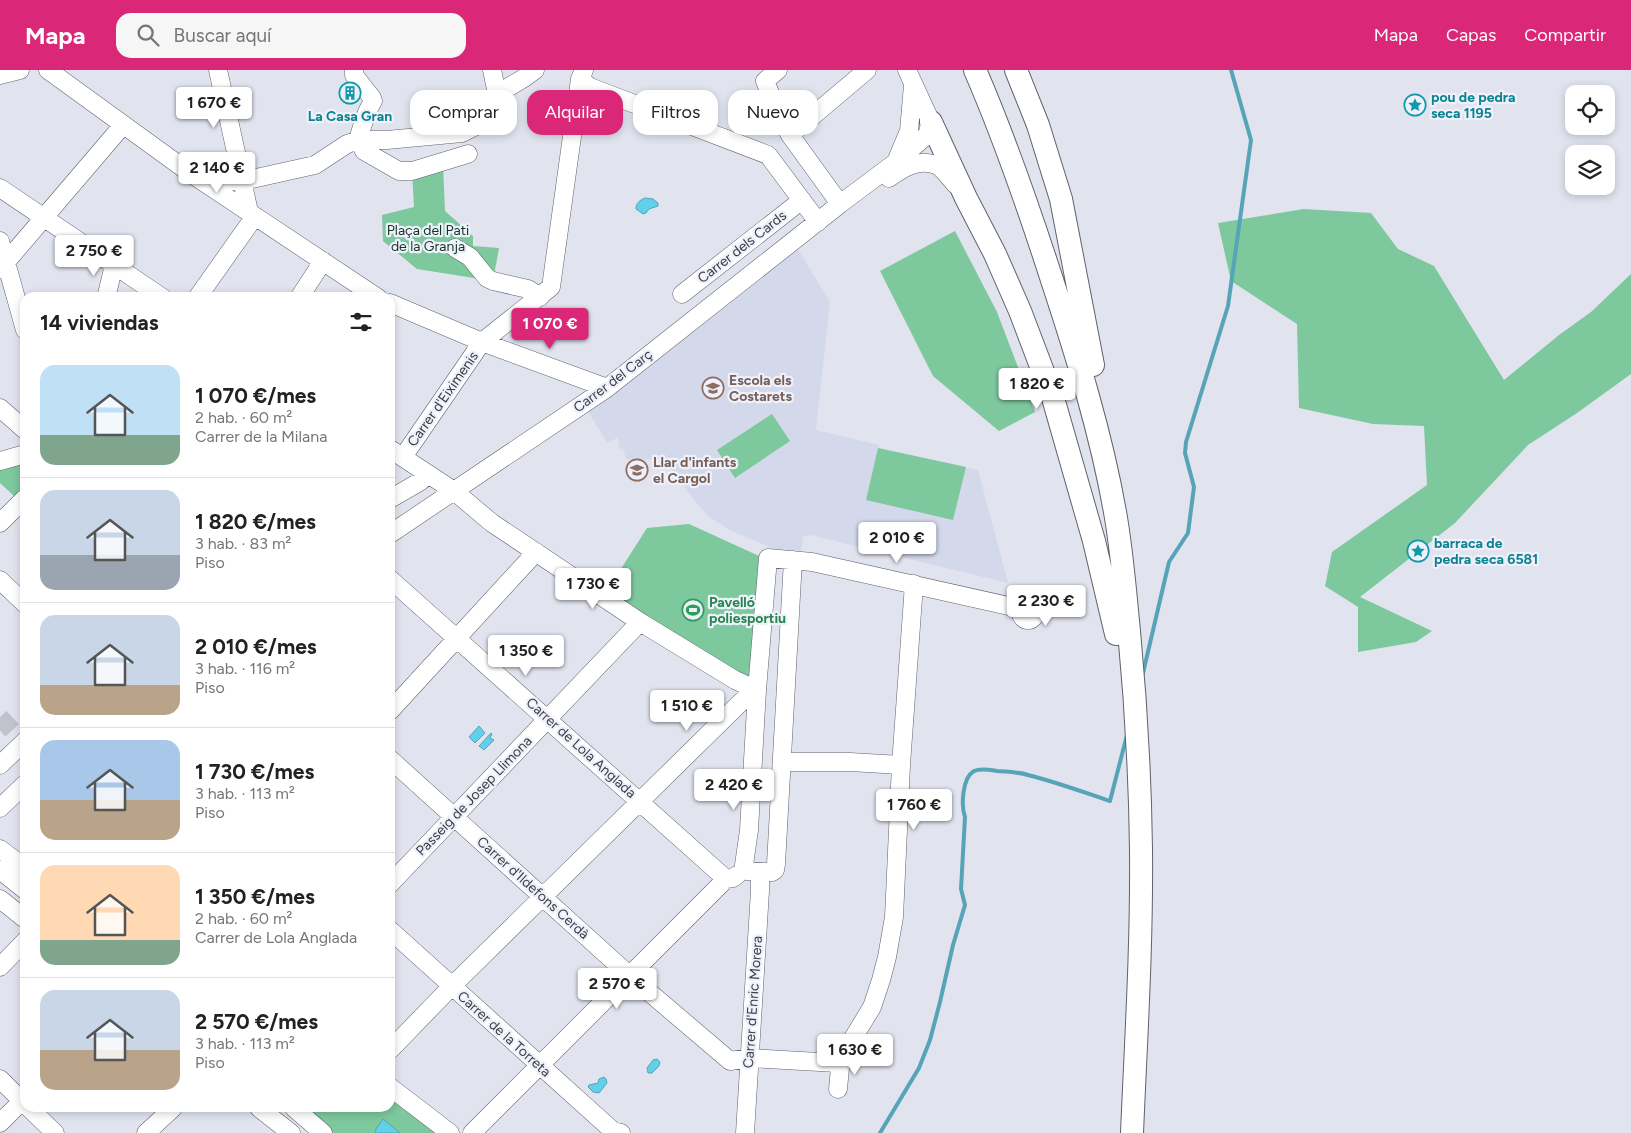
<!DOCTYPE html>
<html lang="es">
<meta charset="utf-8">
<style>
body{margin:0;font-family:Figtree,sans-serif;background:#f6f6f6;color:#222;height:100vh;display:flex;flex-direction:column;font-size:19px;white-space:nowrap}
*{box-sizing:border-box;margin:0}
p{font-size:16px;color:#767676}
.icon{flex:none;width:28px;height:28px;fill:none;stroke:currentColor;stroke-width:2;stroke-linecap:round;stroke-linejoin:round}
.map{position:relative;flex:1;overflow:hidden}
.details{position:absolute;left:20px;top:222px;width:375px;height:820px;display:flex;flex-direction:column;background:#fff;border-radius:15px;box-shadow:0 2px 8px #0003}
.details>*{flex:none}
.top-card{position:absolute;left:410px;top:20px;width:475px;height:45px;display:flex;gap:10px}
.tools{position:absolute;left:1565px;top:15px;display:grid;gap:10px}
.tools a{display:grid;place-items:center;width:50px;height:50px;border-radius:10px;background:#fff;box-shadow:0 2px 8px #0003;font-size:25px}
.price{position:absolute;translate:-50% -42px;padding:0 11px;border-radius:5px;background:#fff;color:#222;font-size:16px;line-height:32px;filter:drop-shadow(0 1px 2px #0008)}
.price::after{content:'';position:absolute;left:50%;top:30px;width:15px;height:11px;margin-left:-8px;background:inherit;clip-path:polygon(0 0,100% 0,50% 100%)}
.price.current{background:#db2777;color:#fff}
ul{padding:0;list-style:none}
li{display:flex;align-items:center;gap:15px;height:125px;padding:0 20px}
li+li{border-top:1px solid #e0e0e0}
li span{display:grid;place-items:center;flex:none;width:140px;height:100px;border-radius:15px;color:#555}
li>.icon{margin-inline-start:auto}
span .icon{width:60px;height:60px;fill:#fffc;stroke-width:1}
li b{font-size:21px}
h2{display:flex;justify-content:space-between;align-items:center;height:60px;padding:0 20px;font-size:21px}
.pill{padding:0 18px;border-radius:15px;background:#fff;box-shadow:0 2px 8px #0003;font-size:18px;line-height:45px}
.pill.current{background:#db2777;color:#fff}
header{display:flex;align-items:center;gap:30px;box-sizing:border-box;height:70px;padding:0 25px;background:#db2777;color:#fff}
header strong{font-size:24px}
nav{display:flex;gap:28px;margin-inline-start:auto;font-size:18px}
.search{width:350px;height:45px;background:#f6f6f6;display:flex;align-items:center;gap:12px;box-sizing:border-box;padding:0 18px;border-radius:15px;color:#767676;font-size:19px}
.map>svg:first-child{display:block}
</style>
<header>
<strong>Mapa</strong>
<div class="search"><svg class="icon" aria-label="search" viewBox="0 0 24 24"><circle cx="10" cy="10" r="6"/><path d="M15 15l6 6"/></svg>Buscar aquí</div>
<nav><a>Mapa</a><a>Capas</a><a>Compartir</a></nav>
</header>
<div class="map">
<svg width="1631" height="1063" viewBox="0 0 1631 1063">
<rect width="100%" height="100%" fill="#e1e3ef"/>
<!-- built -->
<path fill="#d3d8ea" d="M 793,171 L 830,232 L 816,360 L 879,375 L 879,378 L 978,400 L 1008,513 L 811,465 L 803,466 L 801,481 L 774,479 L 730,460 L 708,446 L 693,429 L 677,403 L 674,404 L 665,390 L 626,389 L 623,378 L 619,379 L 618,368 L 607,372 L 584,335 Z"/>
<!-- green -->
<path fill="#7dc89d" d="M 443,95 L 445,141 L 473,166 L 473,176 L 499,178 L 493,211 L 417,199 L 383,171 L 382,145 L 414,137 L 412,101 Z
M 1304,139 L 1371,143 L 1398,179 L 1434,196 L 1504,310 L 1559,265 L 1591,242 L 1631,204 L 1631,304 L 1577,343 L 1528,375 L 1455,453 L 1360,527 L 1432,561 L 1416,572 L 1358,582 L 1358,537 L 1325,516 L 1332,482 L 1427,415 L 1424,356 L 1373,354 L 1299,338 L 1297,254 L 1231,211 L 1218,153 Z
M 955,161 L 997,242 L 1035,342 L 999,361 L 933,306 L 880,201 Z
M 772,344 L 790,371 L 735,408 L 717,380 Z
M 878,378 L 966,397 L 953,450 L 866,430 Z
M 20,393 L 25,403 L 25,416 L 14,426 L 0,413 L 0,400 Z
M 689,454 L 768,490 L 757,620 L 603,527 L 647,458 Z
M 390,1026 L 435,1063 L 333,1063 L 306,1038 L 390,1038 Z"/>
<!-- water -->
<path fill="#61d0e9" stroke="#56a4b7" d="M 645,128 L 653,129 L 658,133 L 658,136 L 649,139 L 646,143 L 643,144 L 636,139 C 636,133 640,130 645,128 Z
M 479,656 L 485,663 L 475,673 L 469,667 Z
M 491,663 L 492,664 L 490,668 L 494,670 L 484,680 L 479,676 Z
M 725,719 L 729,719 L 740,728 L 735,733 L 724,724 Z
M 657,989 L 660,992 L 659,996 L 652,1003 L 648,1003 L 647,998 L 653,990 Z
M 604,1007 L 606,1009 L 607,1013 L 599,1023 L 593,1022 L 588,1017 L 589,1015 L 598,1013 L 599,1009 Z
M 383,1049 L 400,1063 L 375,1063 L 376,1059 Z"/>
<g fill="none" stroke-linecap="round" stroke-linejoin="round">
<!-- stream -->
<path stroke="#56a4b7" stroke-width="4" d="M 1143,603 L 1169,492 L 1188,463 L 1194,417 L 1185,383 L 1186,372 L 1228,236 L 1251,70 L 1231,0
M 880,1063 L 919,998 L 930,970 L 940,932 L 953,875 L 965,835 L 961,819 L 965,747 C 961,736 962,708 974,701 C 981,698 990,700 997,701 C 1008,702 1019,702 1028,705 C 1056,712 1083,722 1110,731 L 1127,665"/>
<!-- minor-tunnel -->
<path stroke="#c0c2cc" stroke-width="18" stroke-dasharray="18 9" stroke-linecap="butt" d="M 0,647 L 19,668"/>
<!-- minor casing -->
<g stroke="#5f626b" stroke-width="19">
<path id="minor" d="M 48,0 L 190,103 L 378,228
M 218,0 L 249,142
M 354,0 L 354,5 L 372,28 L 373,31 L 367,42 L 360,63 L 359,70 L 364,81 L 399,101 L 412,101 L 468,84
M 492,0 L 497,24
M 778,0 L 765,11 L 777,40 L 790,65 L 840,134
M 0,5 L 20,0
M 580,9 L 590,17 L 768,85
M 790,65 L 867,0
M 768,85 L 818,152
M 898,87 L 909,61 L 913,15
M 198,104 L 238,112 L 315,95 L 347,74 L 359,70 L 387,70 L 462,63 L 474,57 L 485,47 L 497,24 L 524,8 L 535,0
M 889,108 C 903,98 919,88 936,95 C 943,98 950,109 956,115
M 0,118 L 163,228
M 0,171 L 25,260
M 455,178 L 470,187 L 487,208 L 493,211 L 528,219 L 540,227
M 0,199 L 123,55
M 682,224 L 802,130
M 106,228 L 114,195
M 197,228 L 255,146
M 299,228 L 323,191
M 390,233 L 482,272 L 607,318
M 0,338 L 25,360
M 390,379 L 454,421 L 492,453 L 640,552 L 735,610 L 757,620
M 403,387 L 482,272 L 551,217 L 580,9 L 584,0
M 0,391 L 25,384
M 390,429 L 421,411
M 0,453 L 25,428
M 390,464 L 607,318 L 840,134 L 896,92 L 927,65 L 931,52 L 907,0
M 793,490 L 776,794 L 775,800 L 772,802 L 747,801 L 745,800 L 744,795 L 749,760 L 757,620 L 768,488 L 812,492 L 1022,539
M 390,509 L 726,809
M 0,510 L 25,534
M1021 543a7 7 0 1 1 14 0a7 7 0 1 1-14 0Z
M 390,641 L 536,482
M 390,689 L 629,905 L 730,991 L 750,988 L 837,993 L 840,991
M 782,692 L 850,692 L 901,695
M 0,695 L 25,671
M 0,738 L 25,714
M 0,779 L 25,798
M 0,800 L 25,820
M 390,814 L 640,552
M 0,829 L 25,849
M 390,860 L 613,1061 L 621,1063
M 0,897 L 25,871
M 390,980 L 452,916 L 741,632 L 757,620
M 0,1009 L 25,1034
M 390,1017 L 450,1063
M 838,1019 L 841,988 L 872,937 L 881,910 L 887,887 L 894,847 L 901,695 L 914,514
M 29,1038 L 55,1063
M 259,1038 L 291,1063
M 294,1038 L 323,1063
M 0,1053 L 25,1028
M 146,1063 L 173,1038
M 472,1063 L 726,809 L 733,808 L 737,805
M 745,1063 L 760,821 L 760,802"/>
</g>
<!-- major casing -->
<g stroke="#5f626b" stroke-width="24">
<path id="major" d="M 975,0 C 1005,69 1029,139 1052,210 C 1077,286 1101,363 1115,442 C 1122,481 1125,521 1129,561 C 1136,634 1140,706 1141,779 C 1142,874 1136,969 1132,1063
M 1016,0 L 1038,55 L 1061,129 L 1093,295
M 931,52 L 966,128 L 995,184 L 1020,241 L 1053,328 L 1094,471 L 1116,564"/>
</g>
<!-- minor -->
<use href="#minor" stroke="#fff" stroke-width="18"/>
<!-- major -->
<use href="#major" stroke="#fff" stroke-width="22"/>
</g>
<!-- icons -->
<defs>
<g id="building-ring" transform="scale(1.125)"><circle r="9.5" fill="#eef1fc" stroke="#0f9aa8" stroke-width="1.5"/><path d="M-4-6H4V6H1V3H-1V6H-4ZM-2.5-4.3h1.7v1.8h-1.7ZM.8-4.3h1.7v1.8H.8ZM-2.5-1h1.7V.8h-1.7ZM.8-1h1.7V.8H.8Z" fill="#0f9aa8"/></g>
<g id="sight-ring" transform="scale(1.125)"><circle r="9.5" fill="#eef1fc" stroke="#0f9aa8" stroke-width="1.5"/><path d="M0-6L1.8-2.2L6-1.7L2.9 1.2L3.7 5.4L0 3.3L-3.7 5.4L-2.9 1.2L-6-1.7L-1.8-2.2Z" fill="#0f9aa8"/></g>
<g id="school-ring" transform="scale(1.125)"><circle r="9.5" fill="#eef1fc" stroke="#8d6e63" stroke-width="1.5"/><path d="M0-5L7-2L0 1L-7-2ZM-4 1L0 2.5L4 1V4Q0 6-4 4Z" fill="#8d6e63"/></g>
<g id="stadium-ring" transform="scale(1.125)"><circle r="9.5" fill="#eef1fc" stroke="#2e9e5b" stroke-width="1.5"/><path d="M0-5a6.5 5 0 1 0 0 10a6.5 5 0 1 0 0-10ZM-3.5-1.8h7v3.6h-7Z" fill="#2e9e5b"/></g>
</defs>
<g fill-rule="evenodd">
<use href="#building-ring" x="350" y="23"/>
<use href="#sight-ring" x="1415" y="35"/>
<use href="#school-ring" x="713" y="318"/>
<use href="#school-ring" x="637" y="400"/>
<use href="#sight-ring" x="1418" y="481"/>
<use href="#stadium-ring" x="693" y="540"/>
</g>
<g text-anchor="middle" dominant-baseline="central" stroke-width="4.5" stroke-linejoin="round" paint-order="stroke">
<!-- culture labels -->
<g font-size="14" font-weight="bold" fill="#0d838f" stroke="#eef1fc" text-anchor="start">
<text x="1431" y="27">pou de pedra<tspan x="1431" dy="16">seca 1195</tspan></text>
<text x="350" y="46" text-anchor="middle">La Casa Gran</text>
<text x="1434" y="473">barraca de<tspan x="1434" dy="16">pedra seca 6581</tspan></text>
</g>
<!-- park labels -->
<g font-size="14" fill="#123623" stroke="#eef1fc">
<text x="428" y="160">Plaça del Pati<tspan x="428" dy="16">de la Granja</tspan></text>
</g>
<!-- street labels -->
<g font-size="14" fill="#3b3c41" stroke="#eef1fc">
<text transform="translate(742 177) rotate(-38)">Carrer dels Cards</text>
<text transform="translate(613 311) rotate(-37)">Carrer del Carç</text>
<text transform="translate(443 329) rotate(-55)">Carrer d'Eiximenis</text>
<text transform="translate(581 678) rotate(42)">Carrer de Lola Anglada</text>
<text transform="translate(474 726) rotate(-46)">Passeig de Josep Llimona</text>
<text transform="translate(533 818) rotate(42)">Carrer d'Ildefons Cerdà</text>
<text transform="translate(753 932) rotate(-86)">Carrer d'Enric Morera</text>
<text transform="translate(504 964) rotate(42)">Carrer de la Torreta</text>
</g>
<!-- education labels -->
<g font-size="14" font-weight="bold" fill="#785e54" stroke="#eef1fc" text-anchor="start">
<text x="729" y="310">Escola els<tspan x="729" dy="16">Costarets</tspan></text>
<text x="653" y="392">Llar d'infants<tspan x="653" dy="16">el Cargol</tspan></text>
</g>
<!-- leisure labels -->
<g font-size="14" font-weight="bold" fill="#27864d" stroke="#eef1fc" text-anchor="start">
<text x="709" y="532">Pavelló<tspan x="709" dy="16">poliesportiu</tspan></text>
</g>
</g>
</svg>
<div class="tools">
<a><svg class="icon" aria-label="locate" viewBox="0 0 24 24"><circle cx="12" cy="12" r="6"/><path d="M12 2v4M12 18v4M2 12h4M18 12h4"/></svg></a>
<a><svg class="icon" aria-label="layers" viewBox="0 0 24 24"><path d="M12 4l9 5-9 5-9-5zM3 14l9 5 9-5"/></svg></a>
</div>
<b class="price" style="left:214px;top:59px">1 670 €</b>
<b class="price" style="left:217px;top:124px">2 140 €</b>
<b class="price" style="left:94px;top:207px">2 750 €</b>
<b class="price current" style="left:550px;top:280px">1 070 €</b>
<b class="price" style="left:1037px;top:340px">1 820 €</b>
<b class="price" style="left:897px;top:494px">2 010 €</b>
<b class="price" style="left:593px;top:540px">1 730 €</b>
<b class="price" style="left:1046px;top:557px">2 230 €</b>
<b class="price" style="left:526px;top:607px">1 350 €</b>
<b class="price" style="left:687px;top:662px">1 510 €</b>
<b class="price" style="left:734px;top:741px">2 420 €</b>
<b class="price" style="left:914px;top:761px">1 760 €</b>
<b class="price" style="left:617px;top:940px">2 570 €</b>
<b class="price" style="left:855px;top:1006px">1 630 €</b>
<div class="top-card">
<a class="pill">Comprar</a>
<a class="pill current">Alquilar</a>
<a class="pill">Filtros</a>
<a class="pill">Nuevo</a>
</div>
<section class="details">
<h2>14 viviendas<svg class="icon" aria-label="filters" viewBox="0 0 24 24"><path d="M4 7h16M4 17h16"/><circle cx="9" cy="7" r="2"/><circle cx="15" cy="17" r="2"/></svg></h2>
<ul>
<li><span style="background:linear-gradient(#bfe0f5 70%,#7fa58c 0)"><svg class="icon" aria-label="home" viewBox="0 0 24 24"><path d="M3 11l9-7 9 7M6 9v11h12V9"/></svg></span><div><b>1 070 €/mes</b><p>2 hab. · 60 m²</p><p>Carrer de la Milana</p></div></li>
<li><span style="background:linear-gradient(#c9d6e8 65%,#9aa5b1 0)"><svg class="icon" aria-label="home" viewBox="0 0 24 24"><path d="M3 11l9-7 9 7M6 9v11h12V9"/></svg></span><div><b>1 820 €/mes</b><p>3 hab. · 83 m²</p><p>Piso</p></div></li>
<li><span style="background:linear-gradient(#c9d6e8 70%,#b9a48a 0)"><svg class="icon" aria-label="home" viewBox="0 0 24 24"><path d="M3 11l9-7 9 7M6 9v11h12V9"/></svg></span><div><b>2 010 €/mes</b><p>3 hab. · 116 m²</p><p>Piso</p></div></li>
<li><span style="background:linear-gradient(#a9c7e8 60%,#b9a48a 0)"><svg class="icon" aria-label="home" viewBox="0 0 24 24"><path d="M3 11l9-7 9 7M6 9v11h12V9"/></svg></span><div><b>1 730 €/mes</b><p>3 hab. · 113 m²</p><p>Piso</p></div></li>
<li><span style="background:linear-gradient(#ffd9b3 75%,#7fa58c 0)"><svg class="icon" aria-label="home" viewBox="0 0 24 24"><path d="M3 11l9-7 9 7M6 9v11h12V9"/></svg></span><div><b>1 350 €/mes</b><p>2 hab. · 60 m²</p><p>Carrer de Lola Anglada</p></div></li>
<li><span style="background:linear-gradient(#c9d6e8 60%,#b9a48a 0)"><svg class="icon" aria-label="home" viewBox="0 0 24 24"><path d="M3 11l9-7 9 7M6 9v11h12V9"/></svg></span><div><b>2 570 €/mes</b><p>3 hab. · 113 m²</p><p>Piso</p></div></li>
</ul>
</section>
</div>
